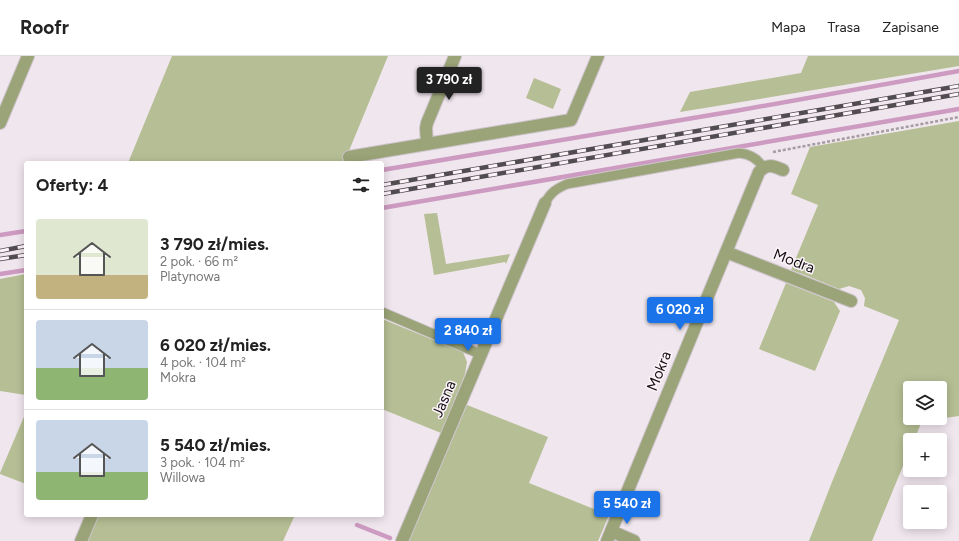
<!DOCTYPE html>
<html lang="pl">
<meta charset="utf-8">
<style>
body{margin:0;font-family:Figtree,sans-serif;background:#f2f2f2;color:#222;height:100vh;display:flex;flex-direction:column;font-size:15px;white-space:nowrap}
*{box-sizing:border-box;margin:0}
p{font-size:13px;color:#767676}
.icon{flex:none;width:22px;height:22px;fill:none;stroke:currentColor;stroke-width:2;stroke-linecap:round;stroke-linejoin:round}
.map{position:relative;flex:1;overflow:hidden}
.drawer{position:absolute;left:24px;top:105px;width:360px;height:356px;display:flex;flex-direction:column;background:#fff;border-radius:4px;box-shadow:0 2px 10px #0003}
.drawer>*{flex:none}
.tools{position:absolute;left:903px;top:325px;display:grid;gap:8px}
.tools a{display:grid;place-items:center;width:44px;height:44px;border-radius:4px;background:#fff;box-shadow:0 2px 10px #0003;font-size:20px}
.price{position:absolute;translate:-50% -34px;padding:0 9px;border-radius:4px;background:#1a73e8;color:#fff;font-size:13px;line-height:26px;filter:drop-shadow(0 1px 2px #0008)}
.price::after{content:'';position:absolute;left:50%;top:24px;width:12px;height:9px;margin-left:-6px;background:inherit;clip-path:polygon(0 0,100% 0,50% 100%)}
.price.on{background:#222;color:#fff}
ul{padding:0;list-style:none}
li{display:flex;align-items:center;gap:12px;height:100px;padding:0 12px}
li+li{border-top:1px solid #e0e0e0}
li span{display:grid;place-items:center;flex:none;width:112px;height:80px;border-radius:4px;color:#555}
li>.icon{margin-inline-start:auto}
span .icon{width:48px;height:48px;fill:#fffc;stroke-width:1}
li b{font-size:17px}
h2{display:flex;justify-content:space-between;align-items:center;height:48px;padding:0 12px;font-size:17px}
header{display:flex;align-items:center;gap:24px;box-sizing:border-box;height:56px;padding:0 20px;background:#fff;border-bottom:1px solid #e0e0e0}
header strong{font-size:19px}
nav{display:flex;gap:22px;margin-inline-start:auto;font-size:14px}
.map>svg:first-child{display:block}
</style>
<header>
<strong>Roofr</strong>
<nav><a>Mapa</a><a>Trasa</a><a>Zapisane</a></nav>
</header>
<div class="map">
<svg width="959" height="485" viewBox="0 0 959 485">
<rect width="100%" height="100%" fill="#f0e6ed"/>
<!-- green -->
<path fill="#b5be94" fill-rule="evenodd" d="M 172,0 L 388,0 L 344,107 L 128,107 Z
M 808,0 L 959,0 L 959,10 L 680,56 L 690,36 L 801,17 Z
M 534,22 L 561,33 L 553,53 L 526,42 Z
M 959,65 L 959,360 L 922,365 L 914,384 L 910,384 L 910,393 L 872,485 L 809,485 L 832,426 L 899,264 L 864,250 L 865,242 L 861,234 L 849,230 L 839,233 L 805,219 L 791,214 L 818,149 L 791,138 L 810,91 ZM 910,332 L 940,332 L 940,362 L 910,362 Z
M 437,157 L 446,208 L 510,198 L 506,208 L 505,206 L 434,219 L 424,158 Z
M 26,218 L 26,339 L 0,335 L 0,223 Z
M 786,227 L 834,246 L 840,255 L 815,315 L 759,293 Z
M 382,263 L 463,296 L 467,306 L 465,318 L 441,377 L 382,353 Z
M 467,349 L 548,381 L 529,427 L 609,459 L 598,485 L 409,485 Z
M 26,356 L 26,428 L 0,418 L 0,417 Z
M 96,459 L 295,459 L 283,485 L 86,485 Z"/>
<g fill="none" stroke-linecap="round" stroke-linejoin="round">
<!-- stream -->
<path stroke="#cd9ac1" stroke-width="4.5" d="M 382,114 L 735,55 L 959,15
M 382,152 L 959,53
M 0,179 L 26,175
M 0,218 L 26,214
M 357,469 L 390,482"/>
<!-- lane casing -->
<g stroke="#ccc4ca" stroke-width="11">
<path id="lane" d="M 545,147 C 551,136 556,133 567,128 L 739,97 C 750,98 758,102 763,112
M 382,256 L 480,298"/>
</g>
<!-- street casing -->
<g stroke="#ccc4ca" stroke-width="14">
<path id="street" d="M 0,67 L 28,0
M 427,88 L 426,72 L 427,67 L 455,0
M 349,101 L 571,64 L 598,0
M 726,196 L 851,245
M 611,475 L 634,485
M 81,485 L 92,459
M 402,485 L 545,147
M 607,485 L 759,116 C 768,107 773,110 783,114"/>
</g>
<!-- path -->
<path stroke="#a59da3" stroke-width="2.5" stroke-dasharray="3 2" stroke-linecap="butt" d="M 773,96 L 959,61"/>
<!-- lane -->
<use href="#lane" stroke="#9ba478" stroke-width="9"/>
<!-- street -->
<use href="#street" stroke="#9ba478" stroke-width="12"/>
<!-- rail casing -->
<g stroke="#514c4f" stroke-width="4.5">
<path id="rail" d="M 382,129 L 959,30
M 382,138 L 959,38
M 0,195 L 26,190
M 0,203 L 26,199"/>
</g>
<!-- rail -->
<use href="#rail" stroke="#fdf4fa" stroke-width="3" stroke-dasharray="9" stroke-linecap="butt"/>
</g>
<g text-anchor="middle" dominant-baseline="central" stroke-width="3" stroke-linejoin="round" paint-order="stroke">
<!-- street labels -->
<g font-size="15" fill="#120f11" stroke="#fdf4fa">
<text transform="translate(794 205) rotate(21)">Modra</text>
<text transform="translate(659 315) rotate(-68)">Mokra</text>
<text transform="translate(444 343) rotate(-67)">Jasna</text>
</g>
</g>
</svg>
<div class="tools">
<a><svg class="icon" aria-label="layers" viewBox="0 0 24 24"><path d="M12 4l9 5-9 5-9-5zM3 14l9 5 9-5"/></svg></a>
<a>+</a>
<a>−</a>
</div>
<b class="price on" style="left:449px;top:45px">3 790 zł</b>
<b class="price" style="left:680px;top:275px">6 020 zł</b>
<b class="price" style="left:468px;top:296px">2 840 zł</b>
<b class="price" style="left:627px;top:469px">5 540 zł</b>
<section class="drawer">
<h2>Oferty: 4<svg class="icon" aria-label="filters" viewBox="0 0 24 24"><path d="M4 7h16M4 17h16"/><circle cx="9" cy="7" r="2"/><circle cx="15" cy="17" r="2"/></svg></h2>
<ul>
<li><span style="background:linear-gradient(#dfe7d0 70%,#c2b280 0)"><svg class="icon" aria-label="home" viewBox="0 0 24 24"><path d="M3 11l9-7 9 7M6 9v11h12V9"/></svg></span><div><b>3 790 zł/mies.</b><p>2 pok. · 66 m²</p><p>Platynowa</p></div></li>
<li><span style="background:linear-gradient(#c9d6e8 60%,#8fb573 0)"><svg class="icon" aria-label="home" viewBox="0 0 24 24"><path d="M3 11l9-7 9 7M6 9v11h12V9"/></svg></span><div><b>6 020 zł/mies.</b><p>4 pok. · 104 m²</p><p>Mokra</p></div></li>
<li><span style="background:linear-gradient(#c9d6e8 65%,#8fb573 0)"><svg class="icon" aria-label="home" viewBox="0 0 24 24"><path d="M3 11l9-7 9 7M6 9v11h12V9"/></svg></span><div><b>5 540 zł/mies.</b><p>3 pok. · 104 m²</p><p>Willowa</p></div></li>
</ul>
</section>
</div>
